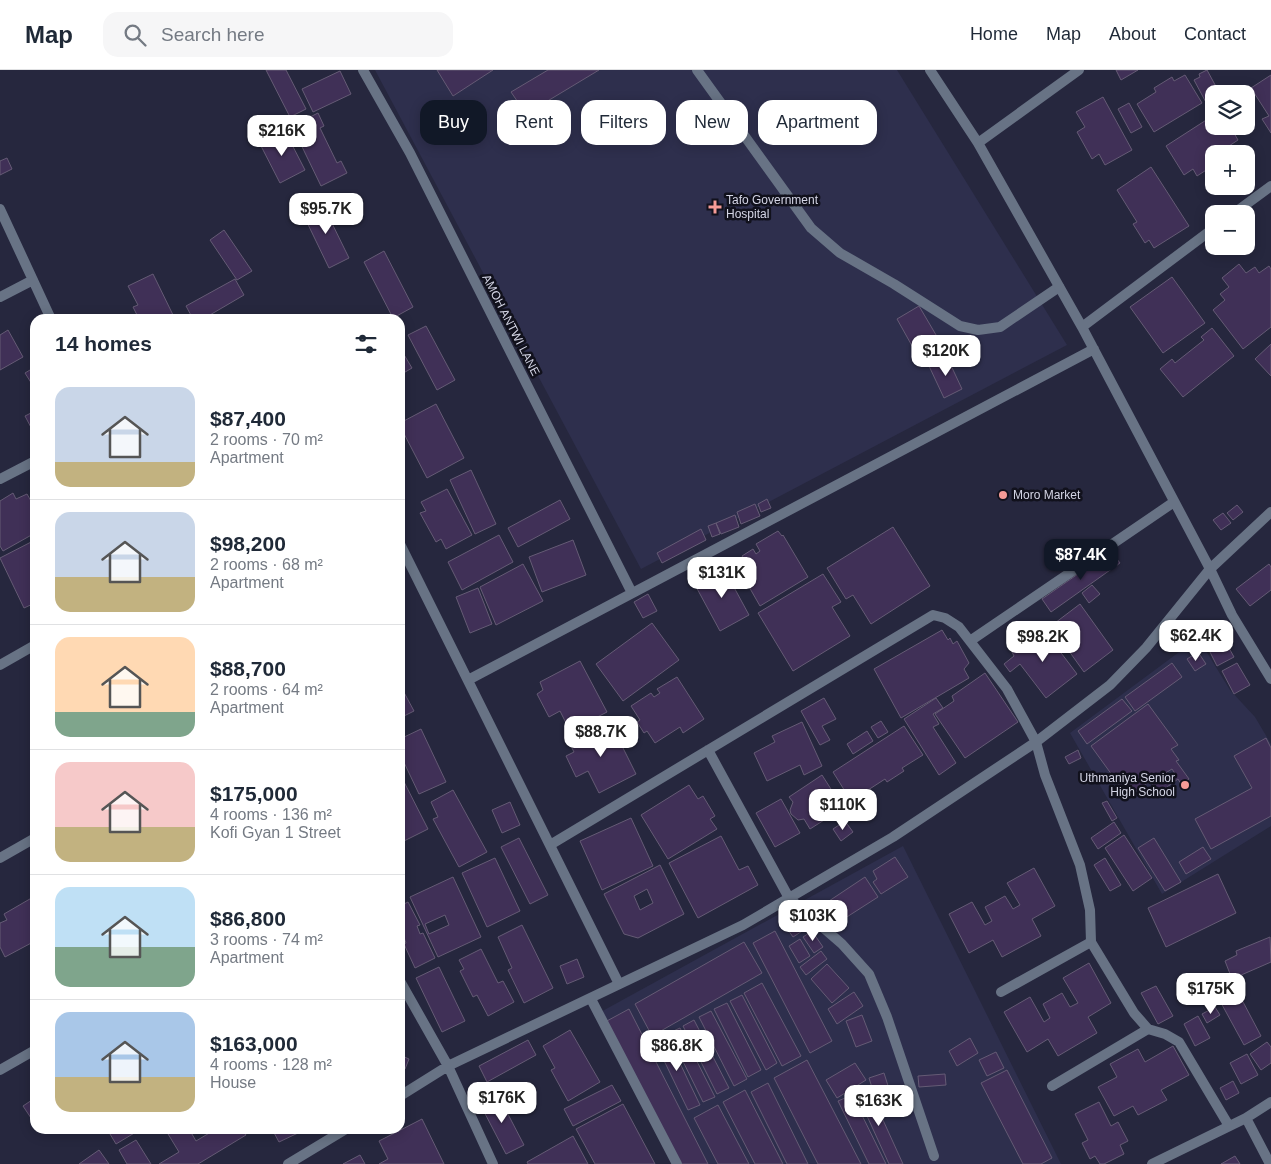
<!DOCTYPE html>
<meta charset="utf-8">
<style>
body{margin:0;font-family:Helvetica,sans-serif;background:#f6f6f7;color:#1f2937;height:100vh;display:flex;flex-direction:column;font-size:19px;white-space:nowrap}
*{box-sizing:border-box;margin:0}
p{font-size:16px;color:#747a83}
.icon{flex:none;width:28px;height:28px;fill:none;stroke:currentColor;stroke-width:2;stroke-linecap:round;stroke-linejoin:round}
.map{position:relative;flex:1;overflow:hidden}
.side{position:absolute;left:30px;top:244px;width:375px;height:820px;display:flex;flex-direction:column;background:#fff;border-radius:15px;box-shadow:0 2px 12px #0003}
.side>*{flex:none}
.guide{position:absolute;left:420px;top:30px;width:475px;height:45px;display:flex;gap:10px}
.fabs{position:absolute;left:1205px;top:15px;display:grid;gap:10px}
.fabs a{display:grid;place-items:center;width:50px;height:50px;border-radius:10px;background:#fff;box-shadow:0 2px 12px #0003;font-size:25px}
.price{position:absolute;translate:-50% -42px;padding:0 11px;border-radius:10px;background:#fff;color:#222;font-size:16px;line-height:32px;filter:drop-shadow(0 1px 2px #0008)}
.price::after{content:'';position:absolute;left:50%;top:30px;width:15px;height:11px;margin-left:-8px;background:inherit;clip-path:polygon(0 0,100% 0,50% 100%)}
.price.current{background:#111827;color:#fff}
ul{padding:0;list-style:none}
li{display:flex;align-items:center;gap:15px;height:125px;padding:0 25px}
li+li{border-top:1px solid #e0e1e3}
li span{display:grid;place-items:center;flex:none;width:140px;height:100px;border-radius:15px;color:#555}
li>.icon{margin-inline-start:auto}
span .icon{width:60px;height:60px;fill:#fffc;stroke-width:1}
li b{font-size:21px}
h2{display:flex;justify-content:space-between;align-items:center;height:60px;padding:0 25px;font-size:21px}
.chip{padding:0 18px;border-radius:15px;background:#fff;box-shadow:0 2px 12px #0003;font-size:18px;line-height:45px}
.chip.current{background:#111827;color:#fff}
header{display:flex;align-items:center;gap:30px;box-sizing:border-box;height:70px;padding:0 25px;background:#fff;border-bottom:1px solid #e0e1e3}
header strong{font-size:24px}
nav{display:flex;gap:28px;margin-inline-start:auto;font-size:18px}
.search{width:350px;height:45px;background:#f6f6f7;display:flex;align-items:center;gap:12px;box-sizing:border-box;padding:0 18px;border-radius:15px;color:#747a83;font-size:19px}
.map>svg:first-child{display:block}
</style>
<header>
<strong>Map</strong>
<div class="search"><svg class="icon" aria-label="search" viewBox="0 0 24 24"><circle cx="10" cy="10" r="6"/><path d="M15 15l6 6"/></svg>Search here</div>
<nav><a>Home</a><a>Map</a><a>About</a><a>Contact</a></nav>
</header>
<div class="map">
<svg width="1271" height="1094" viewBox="0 0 1271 1094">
<rect width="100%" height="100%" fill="#26273e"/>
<!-- built -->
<path fill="#2e2f4d" d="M 375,0 L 897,0 L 1067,275 L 641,499 Z
M 1198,568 L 1230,620 L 1255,647 L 1271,674 L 1271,756 L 1162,824 L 1070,663 Z
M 903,776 L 1061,1094 L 672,1094 L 597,944 Z"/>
<!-- building -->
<path fill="#403057" stroke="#655b75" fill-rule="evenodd" d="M 266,0 L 286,0 L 306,39 L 290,47 Z
M 437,0 L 493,0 L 453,26 Z
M 548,0 L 599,0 L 526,44 L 511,22 Z
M 1116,0 L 1138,0 L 1121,10 Z
M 1207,0 L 1220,24 L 1214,24 L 1214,36 L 1209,38 L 1194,10 L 1200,7 L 1199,4 Z
M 340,1 L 351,24 L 313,42 L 302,19 Z
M 1185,5 L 1202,33 L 1154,62 L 1137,34 L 1156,22 L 1154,18 L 1172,7 L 1174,11 Z
M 1271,5 L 1271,63 L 1262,49 L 1269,46 L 1251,18 Z
M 1103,27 L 1132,80 L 1105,95 L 1099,84 L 1092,89 L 1077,62 L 1085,57 L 1076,42 Z
M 1129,33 L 1142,57 L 1131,63 L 1118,39 Z
M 318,43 L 324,56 L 320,58 L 337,93 L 341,91 L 347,103 L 321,116 L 292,56 Z
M 1214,45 L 1214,56 L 1230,56 L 1238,70 L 1217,84 L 1214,84 L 1214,95 L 1197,106 L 1193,99 L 1184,105 L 1166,76 Z
M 285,61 L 305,100 L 280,113 L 260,74 Z
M 7,88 L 12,99 L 0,105 L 0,91 Z
M 1151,97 L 1189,156 L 1154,178 L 1149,170 L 1145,173 L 1133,154 L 1137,152 L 1117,120 Z
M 322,133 L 349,188 L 329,198 L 302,142 Z
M 224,160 L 252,201 L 237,210 L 210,170 Z
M 384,181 L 413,237 L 393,248 L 364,192 Z
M 1239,194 L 1246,203 L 1255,197 L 1259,203 L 1269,196 L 1271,199 L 1271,257 L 1243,279 L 1213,240 L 1225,230 L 1220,224 L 1229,217 L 1222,208 Z
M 153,204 L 175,249 L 139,249 L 133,237 L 138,235 L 128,216 Z
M 1172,207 L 1205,253 L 1163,283 L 1130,237 Z
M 235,209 L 244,225 L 203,249 L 193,249 L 186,236 Z
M 919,236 L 939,270 L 916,283 L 897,249 Z
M 426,256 L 455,310 L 437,320 L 408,265 Z
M 1212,258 L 1234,286 L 1183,327 L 1160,299 L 1172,289 L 1175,293 L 1204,270 L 1201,267 Z
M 8,260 L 23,287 L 0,300 L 0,265 Z
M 1271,274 L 1271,306 L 1255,289 Z
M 400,278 L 412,298 L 400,305 Z
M 947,287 L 962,319 L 944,328 L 929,296 Z
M 35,297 L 35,319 L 25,303 Z
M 436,334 L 464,388 L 427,408 L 400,356 L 400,353 Z
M 35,341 L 35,365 L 25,346 Z
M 471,400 L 496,454 L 475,464 L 450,410 Z
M 447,419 L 472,465 L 446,479 L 441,469 L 436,472 L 420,443 L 426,441 L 421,432 Z
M 13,423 L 16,429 L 27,424 L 35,438 L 35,463 L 3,481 L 0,476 L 0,431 Z
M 767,429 L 771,438 L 761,442 L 758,434 Z
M 560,430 L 570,449 L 518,477 L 508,458 Z
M 755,434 L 760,446 L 741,454 L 737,442 Z
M 1237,435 L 1243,442 L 1233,450 L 1227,443 Z
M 1223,443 L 1231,453 L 1221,460 L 1213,450 Z
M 735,445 L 739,457 L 721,464 L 716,453 Z
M 716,453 L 720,464 L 712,467 L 708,456 Z
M 893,457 L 930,516 L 871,554 L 853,525 L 846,529 L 827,498 Z
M 701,459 L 706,470 L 662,493 L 657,483 Z
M 778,461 L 782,466 L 783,465 L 808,507 L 760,536 L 736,494 L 744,489 L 742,486 L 753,479 L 756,484 L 760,481 L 756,474 Z
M 499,465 L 513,492 L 462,520 L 448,492 Z
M 35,470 L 35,533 L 24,538 L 0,488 Z
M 573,470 L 586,505 L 542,522 L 529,487 Z
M 1111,481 L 1120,493 L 1051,542 L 1042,529 Z
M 523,494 L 543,531 L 496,555 L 480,517 Z
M 1269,494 L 1271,497 L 1271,520 L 1250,536 L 1236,519 Z
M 723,497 L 749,545 L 720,561 L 694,513 Z
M 823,504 L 841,532 L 832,537 L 850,566 L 793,601 L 758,543 Z
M 1092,515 L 1100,524 L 1089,533 L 1082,523 Z
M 478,518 L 492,554 L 470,563 L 456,527 Z
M 648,524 L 657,541 L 643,548 L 634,532 Z
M 1080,534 L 1113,580 L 1084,602 L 1051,556 Z
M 652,553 L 679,590 L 623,631 L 596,594 Z
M 1043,559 L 1077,604 L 1046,628 L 1020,594 L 1010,602 L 1004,594 L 1014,586 L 1012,582 Z
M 942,560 L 948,570 L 950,568 L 953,574 L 957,571 L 969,593 L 964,599 L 969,608 L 901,648 L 874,599 Z
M 1224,569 L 1234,587 L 1217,596 L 1208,578 Z
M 1198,582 L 1206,594 L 1195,601 L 1187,589 Z
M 580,591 L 607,642 L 570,661 L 560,641 L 549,647 L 537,624 L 543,620 L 540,612 Z
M 1172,593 L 1182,607 L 1135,641 L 1125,627 Z
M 1237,593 L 1250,615 L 1234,624 L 1222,601 Z
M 985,603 L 1018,652 L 965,688 L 935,644 L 954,631 L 952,626 Z
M 677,607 L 704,649 L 683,663 L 680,657 L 655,673 L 647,661 L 644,663 L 637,652 L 640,650 L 631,636 L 651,623 L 654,627 L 660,623 L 657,619 Z
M 400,615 L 414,641 L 400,648 Z
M 824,628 L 836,649 L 822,656 L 830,670 L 820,675 L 801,641 Z
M 936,628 L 943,638 L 933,644 L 939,654 L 933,657 L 956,693 L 939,705 L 904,649 Z
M 1122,629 L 1132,641 L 1087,674 L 1078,661 Z
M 1148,634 L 1178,675 L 1171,679 L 1179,690 L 1176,691 L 1189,709 L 1181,714 L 1178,709 L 1167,717 L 1170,722 L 1162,728 L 1150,711 L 1128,727 L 1091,676 ZM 1172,699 L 1176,705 L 1164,713 L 1159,707 Z
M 881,651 L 888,662 L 878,668 L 871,657 Z
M 610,652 L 636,704 L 599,723 L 588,701 L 576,707 L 566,686 L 574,682 L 569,672 Z
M 802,652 L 822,696 L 804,705 L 800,695 L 767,711 L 754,683 L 775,672 L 772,666 Z
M 904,656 L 923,685 L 902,698 L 904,701 L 887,712 L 885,709 L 865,722 L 866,725 L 853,734 L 833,702 Z
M 421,659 L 446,712 L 419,724 L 400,684 L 400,669 Z
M 867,661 L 873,671 L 853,684 L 847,674 Z
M 1266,668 L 1271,678 L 1271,746 L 1211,779 L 1195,749 L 1252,718 L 1234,686 Z
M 1078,680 L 1081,688 L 1069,694 L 1065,687 Z
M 400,704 L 428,759 L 400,773 Z
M 822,705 L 843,738 L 810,759 L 804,749 L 798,750 L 791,744 L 790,740 L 793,732 L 789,727 Z
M 689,715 L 698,729 L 703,726 L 715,746 L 710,749 L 717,759 L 668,789 L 641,745 Z
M 453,720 L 487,782 L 459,797 L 433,749 L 438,747 L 431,732 Z
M 781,729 L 800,763 L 775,777 L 756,743 Z
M 1107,731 L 1117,748 L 1112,751 L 1102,733 Z
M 510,732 L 520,755 L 502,763 L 492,740 Z
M 631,748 L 653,796 L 602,820 L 580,771 Z
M 845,751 L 853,762 L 841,771 L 833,759 Z
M 1114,752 L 1121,763 L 1098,779 L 1091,768 Z
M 1124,765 L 1152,808 L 1133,821 L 1105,778 Z
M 721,766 L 739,800 L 748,796 L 758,815 L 698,848 L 669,793 Z
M 519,768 L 548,825 L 530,834 L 501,777 Z
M 1154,768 L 1181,812 L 1165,821 L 1138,778 Z
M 1203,777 L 1211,789 L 1186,804 L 1179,792 Z
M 895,787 L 908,807 L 881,824 L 873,812 L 877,809 L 873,801 Z
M 495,788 L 520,841 L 487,857 L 462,803 Z
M 1105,788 L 1121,815 L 1110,821 L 1094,795 Z
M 660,795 L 684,844 L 638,868 L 624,864 L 604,824 ZM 647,819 L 653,833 L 640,840 L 634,826 Z
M 1034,798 L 1055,836 L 1032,849 L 1041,866 L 1002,887 L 993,870 L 969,883 L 949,844 L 972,832 L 985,855 L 992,851 L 985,837 L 1005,826 L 1013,839 L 1020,835 L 1007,813 Z
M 1218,804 L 1236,843 L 1166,877 L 1148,838 Z
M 453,807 L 481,867 L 438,887 L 410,827 ZM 445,845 L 449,855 L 429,864 L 425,854 Z
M 865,807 L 878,827 L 839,852 L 826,833 Z
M 35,826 L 35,871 L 5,887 L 0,877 L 0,853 L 7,850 L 4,844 Z
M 408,832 L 420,855 L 417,856 L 420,864 L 423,863 L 435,888 L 415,898 L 404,874 L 406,873 L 403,865 L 400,866 L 400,836 Z
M 800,847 L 807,858 L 793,867 L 786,857 Z
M 522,855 L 553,918 L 524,933 L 508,900 L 512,898 L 498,867 Z
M 775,861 L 832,971 L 810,983 L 753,873 Z
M 812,861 L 823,877 L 814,883 L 803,867 Z
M 1270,867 L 1271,892 L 1232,909 L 1225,891 L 1237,885 L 1236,881 Z
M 800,869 L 810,886 L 799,893 L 789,876 Z
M 744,872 L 762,903 L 652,966 L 635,934 Z
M 481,879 L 498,913 L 503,911 L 514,932 L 488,946 L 477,925 L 473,927 L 460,901 L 464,899 L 459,890 Z
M 821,881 L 827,889 L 806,905 L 800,897 Z
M 577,889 L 584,907 L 567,914 L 560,896 Z
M 1089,893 L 1111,933 L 1088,947 L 1097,963 L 1058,986 L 1048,969 L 1027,982 L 1004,942 L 1030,927 L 1044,952 L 1050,948 L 1043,934 L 1062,923 L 1070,937 L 1078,933 L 1063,908 Z
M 827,894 L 849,918 L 832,933 L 811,909 Z
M 439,897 L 465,951 L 442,962 L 416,908 Z
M 1232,911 L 1261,966 L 1244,975 L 1214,920 Z
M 762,913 L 801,986 L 782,996 L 744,923 Z
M 1156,916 L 1173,946 L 1158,954 L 1141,923 Z
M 854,922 L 863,936 L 837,954 L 828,939 Z
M 742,925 L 777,993 L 766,1000 L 730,931 Z
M 727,933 L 761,1000 L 748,1007 L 714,939 Z
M 1215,937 L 1220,945 L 1207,953 L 1202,944 Z
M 629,939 L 708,1094 L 678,1094 L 605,952 Z
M 711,941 L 747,1009 L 734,1016 L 699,947 Z
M 862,945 L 872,971 L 856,977 L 846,951 Z
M 1198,946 L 1210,968 L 1195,976 L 1184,954 Z
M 694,950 L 729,1018 L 717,1024 L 683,956 Z
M 680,958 L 715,1027 L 703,1032 L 669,963 Z
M 570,960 L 600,1012 L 568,1031 L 551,1000 L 555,998 L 543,976 Z
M 666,964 L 700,1035 L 688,1040 L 654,970 Z
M 970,968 L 978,983 L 957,996 L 949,981 Z
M 528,970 L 536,985 L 487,1012 L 479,996 Z
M 1267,972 L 1271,977 L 1271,993 L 1261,1000 L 1250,984 Z
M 1173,976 L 1189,1005 L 1161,1020 L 1167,1030 L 1138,1045 L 1133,1036 L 1114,1046 L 1098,1017 L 1117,1007 L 1110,994 L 1138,979 L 1145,992 Z
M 996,982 L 1004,998 L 987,1006 L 979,990 Z
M 1247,984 L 1258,1005 L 1241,1014 L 1230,993 Z
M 400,985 L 409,989 L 405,999 L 400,996 Z
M 807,990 L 861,1094 L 818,1094 L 774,1008 Z
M 855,993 L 866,1010 L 837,1028 L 826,1010 Z
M 1007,1000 L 1052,1088 L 1041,1094 L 1023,1094 L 981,1013 Z
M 884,1003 L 889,1019 L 874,1024 L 869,1008 Z
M 945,1004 L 946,1015 L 919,1017 L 918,1006 Z
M 1233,1011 L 1239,1023 L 1226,1030 L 1220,1018 Z
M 768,1013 L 808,1094 L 787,1094 L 751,1022 Z
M 612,1015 L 621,1031 L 573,1056 L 564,1039 Z
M 868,1017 L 903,1094 L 889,1094 L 856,1022 Z
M 745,1020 L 783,1094 L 755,1094 L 723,1032 Z
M 498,1025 L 524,1075 L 506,1084 L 480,1034 Z
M 852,1025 L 886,1094 L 869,1094 L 838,1031 Z
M 35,1028 L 35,1054 L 23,1036 Z
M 1099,1032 L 1111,1056 L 1118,1052 L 1128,1071 L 1120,1075 L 1124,1084 L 1104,1094 L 1100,1094 L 1095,1086 L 1090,1089 L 1082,1073 L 1088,1070 L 1075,1044 Z
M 623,1034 L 655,1094 L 595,1094 L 576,1059 Z
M 718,1035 L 749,1094 L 718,1094 L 694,1048 Z
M 422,1049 L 444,1094 L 379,1094 L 388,1089 L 379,1071 Z
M 107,1059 L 141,1059 L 116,1074 Z
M 165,1059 L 189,1059 L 196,1071 L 216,1059 L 242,1059 L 246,1065 L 198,1094 L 159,1094 L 179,1082 Z
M 272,1059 L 296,1059 L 298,1063 L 279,1072 Z
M 573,1066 L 588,1094 L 528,1094 L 527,1092 Z
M 136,1070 L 151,1094 L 127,1094 L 119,1080 Z
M 99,1080 L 109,1094 L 79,1094 Z
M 360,1085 L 365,1094 L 343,1094 Z
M 1235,1086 L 1240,1094 L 1221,1094 Z"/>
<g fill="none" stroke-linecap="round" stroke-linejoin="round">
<!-- lane -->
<path stroke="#687385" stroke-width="10" d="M 697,0 L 811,158 L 840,183 L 894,214 L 960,256 L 978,260 L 1000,257 L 1059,217
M 789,828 L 842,874 L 869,904 L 887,947 L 934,1086
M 1001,922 L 1091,872
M 591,929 L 677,1094
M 1052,1016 L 1148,959"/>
<!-- street -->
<path stroke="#687385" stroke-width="10" d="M 363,0 L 410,83 L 632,523
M 930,0 L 978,73 L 1082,257 L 1210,499 L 1232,545 L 1271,609
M 978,73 L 1079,0
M 0,139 L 51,249
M 1233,144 L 1271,116
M 0,227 L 33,210
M 1082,257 L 1214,158
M 0,409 L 35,391
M 400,474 L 619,914
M 970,571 L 1174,432
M 0,595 L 35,575
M 468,610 L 1094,279
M 708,680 L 789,828
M 550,775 L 933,545 L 945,548 L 959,557 L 1007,619 L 1036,672 L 1045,705 L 1080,795 L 1090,840 L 1091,872 L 1134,943 L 1148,959 L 1165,964 L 1179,972 L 1229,1056
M 0,788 L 35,768
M 400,911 L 448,996 L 493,1094
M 0,1000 L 35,980
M 400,1026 L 448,996 L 743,855 L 893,767 L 1036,672 L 1110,615 L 1146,578 L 1210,499 L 1271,442
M 1246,1048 L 1270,1094
M 288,1094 L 346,1059
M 1152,1094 L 1246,1048 L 1271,1032"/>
</g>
<!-- markers -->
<g fill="#f59b97" stroke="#11111c" stroke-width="2">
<path d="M712.5 129.5h5v5h5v5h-5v5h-5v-5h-5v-5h5z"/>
<circle cx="1003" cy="425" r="5"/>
<circle cx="1185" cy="715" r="5"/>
</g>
<g text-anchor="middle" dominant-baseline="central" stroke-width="5" stroke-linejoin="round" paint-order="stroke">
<!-- poi labels -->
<g font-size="12" fill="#d4d5e5" stroke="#11111c" text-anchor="start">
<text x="726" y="130">Tafo Government<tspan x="726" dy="14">Hospital</tspan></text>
<text x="1013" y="425">Moro Market</text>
<text x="1175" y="708" text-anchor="end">Uthmaniya Senior<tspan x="1175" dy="14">High School</tspan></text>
</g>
<!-- street labels -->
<g font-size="12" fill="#d4d5e5" stroke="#11111c">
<text transform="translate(511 255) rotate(63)">AMOH ANTWI LANE</text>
</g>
</g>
</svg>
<div class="fabs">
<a><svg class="icon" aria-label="layers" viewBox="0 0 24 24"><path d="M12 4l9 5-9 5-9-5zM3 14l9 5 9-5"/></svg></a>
<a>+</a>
<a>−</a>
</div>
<b class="price" style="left:282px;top:87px">$216K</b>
<b class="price" style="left:326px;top:165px">$95.7K</b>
<b class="price" style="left:946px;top:307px">$120K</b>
<b class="price current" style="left:1081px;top:511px">$87.4K</b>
<b class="price" style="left:722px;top:529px">$131K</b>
<b class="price" style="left:1196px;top:592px">$62.4K</b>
<b class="price" style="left:1043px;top:593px">$98.2K</b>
<b class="price" style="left:601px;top:688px">$88.7K</b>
<b class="price" style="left:843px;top:761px">$110K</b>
<b class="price" style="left:813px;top:872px">$103K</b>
<b class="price" style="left:1211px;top:945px">$175K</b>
<b class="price" style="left:677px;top:1002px">$86.8K</b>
<b class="price" style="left:502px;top:1054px">$176K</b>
<b class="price" style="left:879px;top:1057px">$163K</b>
<div class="guide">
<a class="chip current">Buy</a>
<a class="chip">Rent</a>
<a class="chip">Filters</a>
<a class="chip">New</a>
<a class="chip">Apartment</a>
</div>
<section class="side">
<h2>14 homes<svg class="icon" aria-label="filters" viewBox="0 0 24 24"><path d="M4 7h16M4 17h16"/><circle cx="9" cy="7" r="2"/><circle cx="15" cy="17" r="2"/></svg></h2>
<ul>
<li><span style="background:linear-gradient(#c9d6e8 75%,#c2b280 0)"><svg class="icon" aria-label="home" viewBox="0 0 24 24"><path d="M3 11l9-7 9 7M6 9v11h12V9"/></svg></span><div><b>$87,400</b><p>2 rooms · 70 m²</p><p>Apartment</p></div></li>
<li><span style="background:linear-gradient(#c9d6e8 65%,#c2b280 0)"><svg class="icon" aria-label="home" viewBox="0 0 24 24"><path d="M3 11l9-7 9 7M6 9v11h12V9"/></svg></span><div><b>$98,200</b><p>2 rooms · 68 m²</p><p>Apartment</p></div></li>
<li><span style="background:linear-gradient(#ffd9b3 75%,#7fa58c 0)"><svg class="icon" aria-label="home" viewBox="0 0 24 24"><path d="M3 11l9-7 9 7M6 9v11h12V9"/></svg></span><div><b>$88,700</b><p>2 rooms · 64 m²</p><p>Apartment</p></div></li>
<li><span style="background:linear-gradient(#f6c9c9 65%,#c2b280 0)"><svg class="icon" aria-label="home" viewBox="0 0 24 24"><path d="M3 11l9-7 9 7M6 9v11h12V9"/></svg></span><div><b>$175,000</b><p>4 rooms · 136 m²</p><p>Kofi Gyan 1 Street</p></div></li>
<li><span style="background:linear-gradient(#bfe0f5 60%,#7fa58c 0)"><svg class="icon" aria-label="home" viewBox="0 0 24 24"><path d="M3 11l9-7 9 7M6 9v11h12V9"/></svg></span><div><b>$86,800</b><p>3 rooms · 74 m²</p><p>Apartment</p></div></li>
<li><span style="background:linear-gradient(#a9c7e8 65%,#c2b280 0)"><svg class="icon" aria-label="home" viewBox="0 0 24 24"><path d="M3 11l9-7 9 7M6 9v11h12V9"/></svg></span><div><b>$163,000</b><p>4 rooms · 128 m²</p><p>House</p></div></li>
</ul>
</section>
</div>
